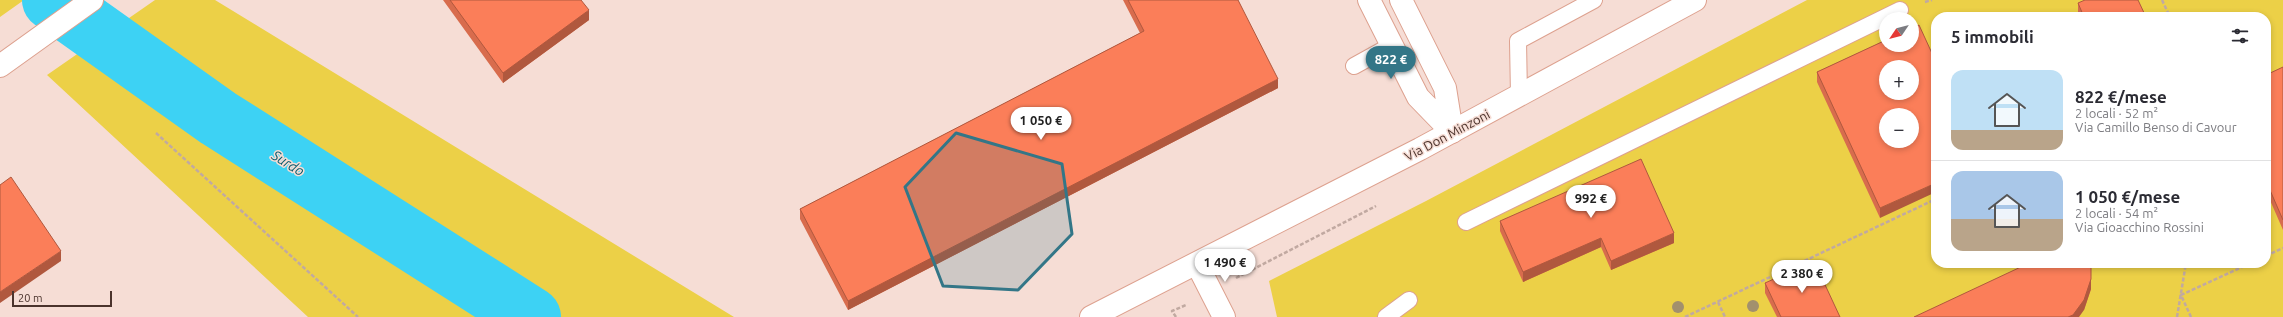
<!DOCTYPE html>
<html lang="it">
<meta charset="utf-8">
<style>
body{margin:0;font-family:Ubuntu,sans-serif;background:#f2f2f3;color:#2b2b33;height:100vh;display:flex;flex-direction:column;font-size:15px;white-space:nowrap}
*{box-sizing:border-box;margin:0}
p{font-size:13px;color:#7c7c81}
.icon{flex:none;width:22px;height:22px;fill:none;stroke:currentColor;stroke-width:2;stroke-linecap:round;stroke-linejoin:round}
.map{position:relative;flex:1;overflow:hidden}
.drawer{position:absolute;left:1931px;top:12px;width:340px;height:256px;display:flex;flex-direction:column;background:#fff;border-radius:16px;box-shadow:0 2px 6px #0003}
.drawer>*{flex:none}
.needle{width:26px;rotate:235deg}
.buttons{position:absolute;left:1879px;top:12px;display:grid;gap:8px}
.buttons a{display:grid;place-items:center;width:40px;height:40px;border-radius:50%;background:#fff;box-shadow:0 2px 6px #0003;font-size:20px}
.scale{position:absolute;left:12px;bottom:10px;width:100px;box-sizing:border-box;padding-left:4px;border:2px solid #4b332c;border-top:0;font-size:11px;line-height:14px;white-space:nowrap;color:#4b332c;-webkit-text-stroke:3px #f6ddd5;paint-order:stroke}
.price{position:absolute;translate:-50% -34px;padding:0 9px;border-radius:14px;background:#fff;color:#222;font-size:13px;line-height:26px;filter:drop-shadow(0 1px 2px #0008)}
.price::after{content:'';position:absolute;left:50%;top:24px;width:12px;height:9px;margin-left:-6px;background:inherit;clip-path:polygon(0 0,100% 0,50% 100%)}
.price.selected{background:#337687;color:#fff}
ul{padding:0;list-style:none}
li{display:flex;align-items:center;gap:12px;height:100px;padding:0 20px}
li+li{border-top:1px solid #e1e1e2}
li span{display:grid;place-items:center;flex:none;width:112px;height:80px;border-radius:12px;color:#555}
li>.icon{margin-inline-start:auto}
span .icon{width:48px;height:48px;fill:#fffc;stroke-width:1}
li b{font-size:17px}
h2{display:flex;justify-content:space-between;align-items:center;height:48px;padding:0 20px;font-size:17px}
.map>svg:first-child{display:block}
</style>
<div class="map">
<svg width="2283" height="317" viewBox="0 0 2283 317">
<rect width="100%" height="100%" fill="#f6ddd5"/>
<!-- green -->
<path fill="#ecd047" fill-rule="evenodd" d="M 0,0 L 24,0 L 0,17 Z
M 155,0 L 215,0 L 734,317 L 308,317 L 47,75 Z
M 1807,0 L 2283,0 L 2283,317 L 1277,317 L 1269,281 L 1426,201 ZM 1936,17 L 2266,17 L 2266,263 L 1936,263 ZM 1886,19 L 1912,19 L 1912,45 L 1886,45 ZM 1886,67 L 1912,67 L 1912,93 L 1886,93 ZM 1886,115 L 1912,115 L 1912,141 L 1886,141 Z"/>
<g fill="none" stroke-linecap="round" stroke-linejoin="round">
<!-- river -->
<path stroke="#3dd2f4" stroke-width="60" d="M 52,0 L 218,118 L 531,317"/>
<!-- service casing -->
<g stroke="#dda18f" stroke-width="18">
<path id="service" d="M 1354,66 L 1392,45
M 1519,96 L 1518,41 L 1594,0
M 1466,222 L 1900,10
M 1386,317 L 1409,300"/>
</g>
<!-- minor casing -->
<g stroke="#dda18f" stroke-width="24">
<path id="minor" d="M 1369,0 L 1418,97 L 1452,132
M 1401,0 L 1445,88 L 1452,132
M 1197,264 L 1224,317"/>
</g>
<!-- primary casing -->
<g stroke="#dda18f" stroke-width="24">
<path id="primary" d="M 0,66 L 92,0
M 1091,317 L 1420,149 L 1695,0"/>
</g>
<!-- path -->
<path stroke="#c1a9a1" stroke-width="2.5" stroke-dasharray="4 2" stroke-linecap="butt" d="M 2162,0 L 2170,17
M 1925,2 L 1932,0
M 156,133 L 358,317
M 2266,256 L 2283,248
M 1236,278 L 1376,206
M 1718,302 L 1725,317
M 1176,317 L 1172,311 L 1186,305
M 1685,317 L 1936,199
M 2177,317 L 2186,263
M 2191,317 L 2181,295 L 2251,263"/>
<!-- service -->
<use href="#service" stroke="#fff" stroke-width="16"/>
<!-- minor -->
<use href="#minor" stroke="#fff" stroke-width="22"/>
<!-- primary -->
<use href="#primary" stroke="#fff" stroke-width="22"/>
</g>
<!-- trees -->
<g fill="#a2906d">
<circle cx="1753" cy="306" r="6"/>
<circle cx="1678" cy="307" r="6"/>
</g>
<!-- wall -->
<path fill="#d86c4d" d="M 443,0 L 581,0 L 589,20 L 503,83 Z
M 1123,0 L 1238,0 L 1278,88 L 848,310 L 800,219 L 800,209 L 1140,33 Z
M 2078,3 L 2146,17 L 2080,17 L 2078,12 Z
M 1886,40 L 1880,218 L 1817,82 L 1817,72 Z
M 2283,67 L 2283,230 L 2266,191 L 2266,75 Z
M 1500,221 L 1674,243 L 1611,270 L 1601,247 L 1523,282 L 1500,231 Z
M 2020,263 L 2091,263 L 2091,289 L 2084,310 L 2021,267 Z
M 1765,283 L 1840,317 L 1777,317 L 1765,293 Z"/>
<!-- shaded-wall -->
<path fill="#b0583e" d="M 589,10 L 589,20 L 503,83 L 503,73 Z
M 1278,79 L 1278,88 L 848,310 L 848,301 Z
M 1936,183 L 1936,192 L 1880,218 L 1880,208 Z
M 1674,233 L 1674,243 L 1611,270 L 1611,261 Z
M 1601,238 L 1601,247 L 1523,282 L 1523,272 Z
M 61,251 L 61,261 L 0,303 L 0,292 Z
M 2091,279 L 2091,289 L 2084,310 L 2079,317 L 2068,317 Z"/>
<!-- building -->
<path fill="#fb7e59" stroke="#b0583e" fill-rule="evenodd" d="M 450,0 L 581,0 L 589,10 L 503,73 Z
M 1128,0 L 1238,0 L 1278,79 L 848,301 L 800,209 L 1144,31 Z
M 2085,0 L 2138,0 L 2146,17 L 2084,17 L 2078,3 Z
M 1919,25 L 1936,62 L 1936,183 L 1880,208 L 1817,72 L 1886,40 L 1886,45 L 1912,45 L 1912,28 ZM 1886,67 L 1912,67 L 1912,93 L 1886,93 ZM 1886,115 L 1912,115 L 1912,141 L 1886,141 Z
M 2283,67 L 2283,220 L 2266,181 L 2266,75 Z
M 1641,159 L 1674,233 L 1611,261 L 1601,238 L 1523,272 L 1500,221 Z
M 11,177 L 61,251 L 0,292 L 0,185 Z
M 1814,261 L 1840,317 L 1781,317 L 1765,283 Z
M 2024,263 L 2091,263 L 2091,279 L 2084,300 L 2073,315 L 2068,317 L 1914,317 L 2025,265 Z"/>
<!-- marked area -->
<path fill="#337687" fill-opacity="0.2" stroke="#337687" stroke-width="3" stroke-linejoin="round" d="M 956,133 L 1062,164 L 1072,234 L 1018,290 L 943,286 L 905,187 Z"/>
<g text-anchor="middle" dominant-baseline="central" stroke-width="3" stroke-linejoin="round" paint-order="stroke">
<!-- street labels -->
<g font-size="13" fill="#4b332c" stroke="#f6ddd5">
<text transform="translate(1447 135) rotate(-28)">Via Don Minzoni</text>
</g>
<!-- water labels -->
<g font-size="14" font-style="italic" fill="#095d6f" stroke="#f6ddd5">
<text transform="translate(288 163) rotate(32)">Surdo</text>
</g>
</g>
</svg>
<div class="buttons">
<a><svg class="needle" viewBox="-14 -14 28 28"><path d="M0-13l5 13h-10z" fill="#e53935"/><path d="M0 13l5-13h-10z" fill="#7c7c81"/></svg></a>
<a>+</a>
<a>−</a>
</div>
<div class="scale">20 m</div>
<b class="price selected" style="left:1391px;top:80px">822 €</b>
<b class="price" style="left:1041px;top:141px">1 050 €</b>
<b class="price" style="left:1591px;top:219px">992 €</b>
<b class="price" style="left:1225px;top:283px">1 490 €</b>
<b class="price" style="left:1802px;top:294px">2 380 €</b>
<section class="drawer">
<h2>5 immobili<svg class="icon" aria-label="filters" viewBox="0 0 24 24"><path d="M4 7h16M4 17h16"/><circle cx="9" cy="7" r="2"/><circle cx="15" cy="17" r="2"/></svg></h2>
<ul>
<li><span style="background:linear-gradient(#bfe0f5 75%,#b9a48a 0)"><svg class="icon" aria-label="home" viewBox="0 0 24 24"><path d="M3 11l9-7 9 7M6 9v11h12V9"/></svg></span><div><b>822 €/mese</b><p>2 locali · 52 m²</p><p>Via Camillo Benso di Cavour</p></div></li>
<li><span style="background:linear-gradient(#a9c7e8 60%,#b9a48a 0)"><svg class="icon" aria-label="home" viewBox="0 0 24 24"><path d="M3 11l9-7 9 7M6 9v11h12V9"/></svg></span><div><b>1 050 €/mese</b><p>2 locali · 54 m²</p><p>Via Gioacchino Rossini</p></div></li>
</ul>
</section>
</div>
